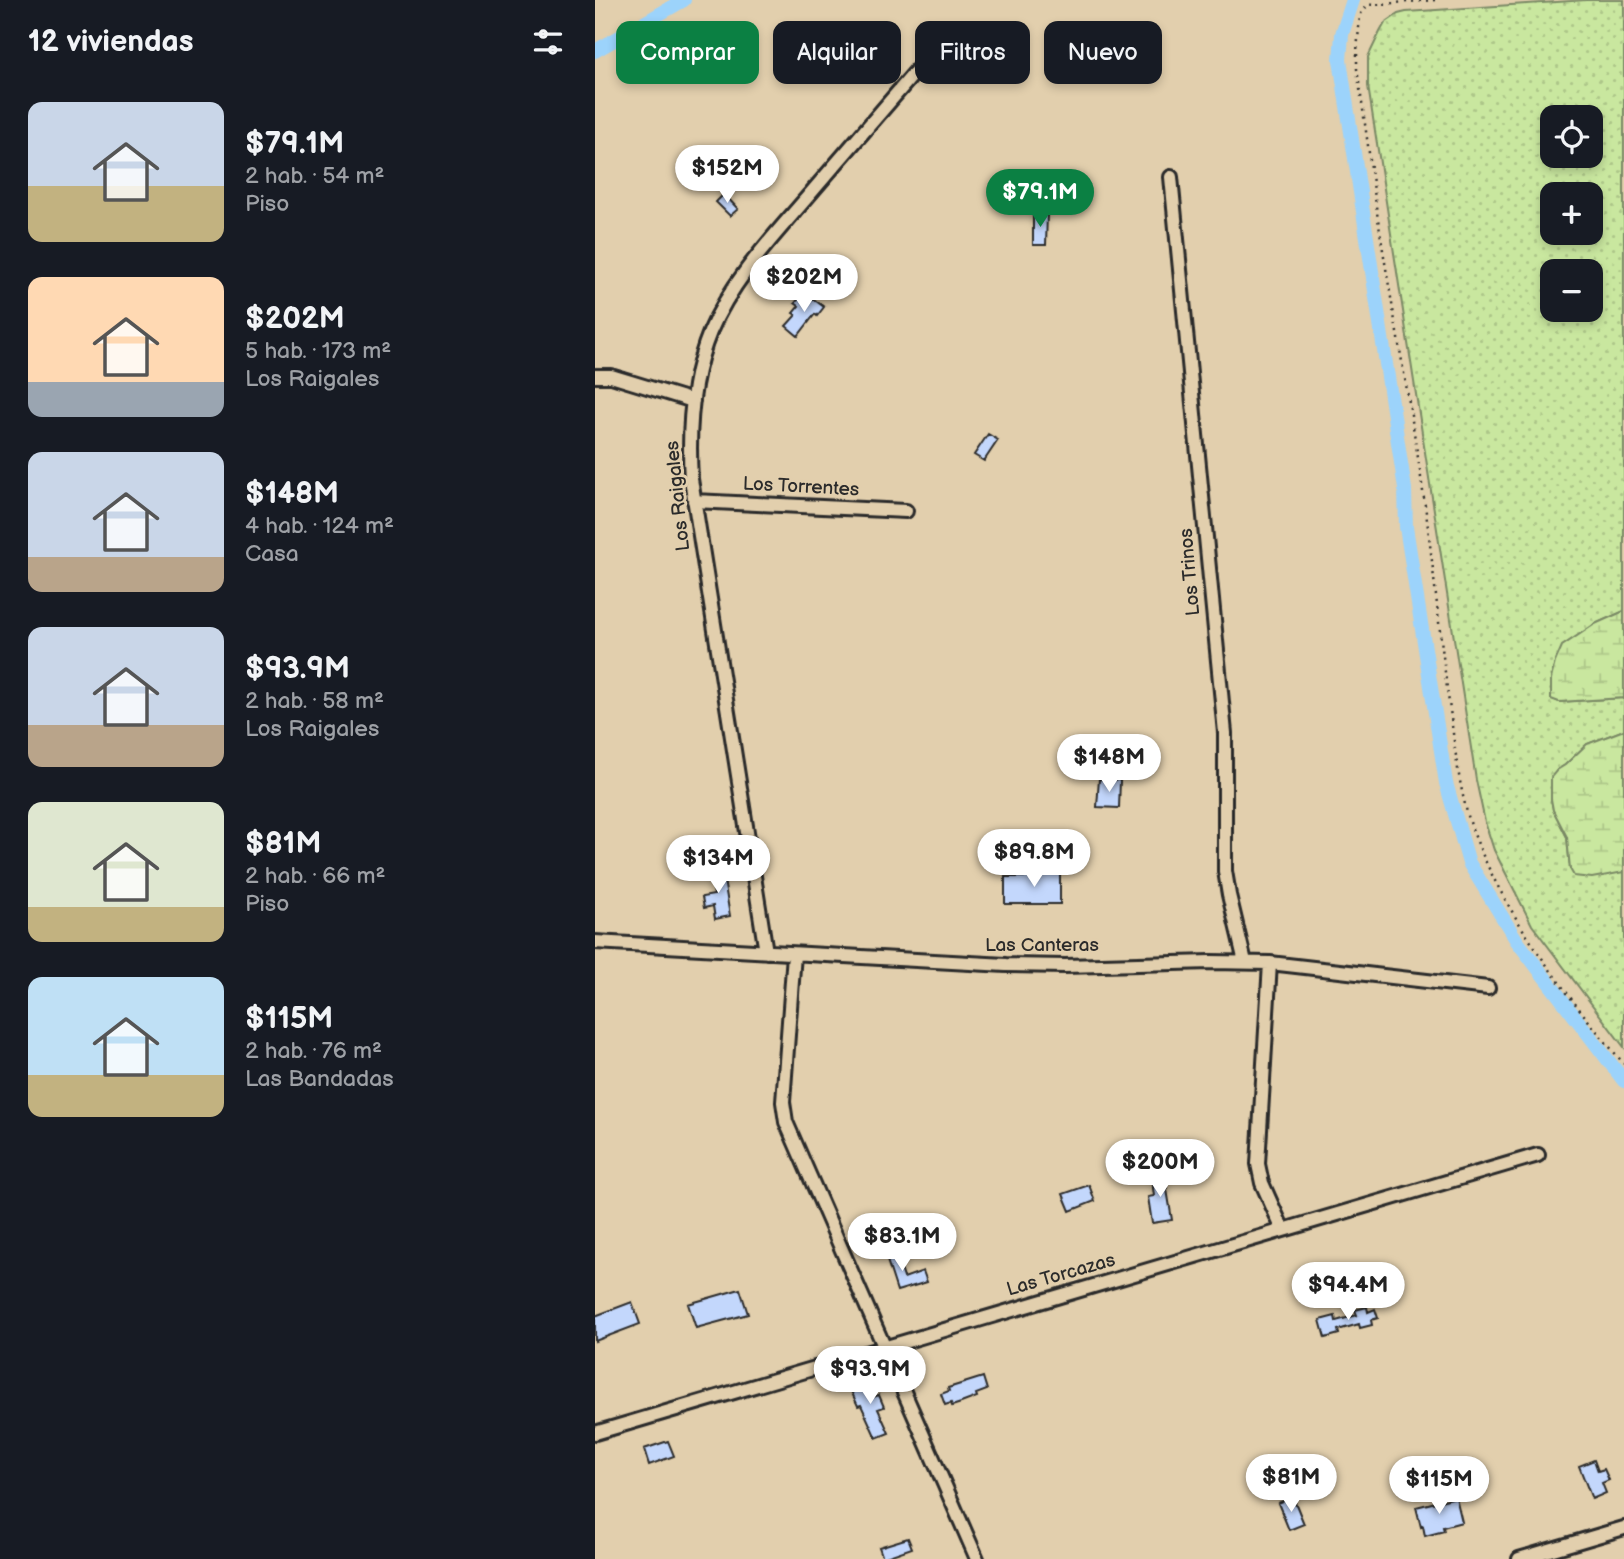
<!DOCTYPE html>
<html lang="es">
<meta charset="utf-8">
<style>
body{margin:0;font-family:"Balsamiq Sans",sans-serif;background:#242831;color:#f1f3f6;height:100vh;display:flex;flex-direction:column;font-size:26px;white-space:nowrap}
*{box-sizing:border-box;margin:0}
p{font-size:23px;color:#9ea1a6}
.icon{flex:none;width:38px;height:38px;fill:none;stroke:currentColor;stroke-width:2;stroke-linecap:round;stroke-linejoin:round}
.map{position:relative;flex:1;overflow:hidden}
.side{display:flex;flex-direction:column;background:#171b24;width:595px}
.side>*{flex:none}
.banner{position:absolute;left:21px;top:21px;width:665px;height:63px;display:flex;gap:14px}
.tools{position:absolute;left:945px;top:105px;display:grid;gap:14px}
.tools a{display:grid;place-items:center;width:63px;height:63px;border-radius:14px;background:#171b24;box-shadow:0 4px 10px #0003;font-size:35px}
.price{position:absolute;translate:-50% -60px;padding:0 16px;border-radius:24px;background:#fff;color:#222;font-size:23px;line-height:46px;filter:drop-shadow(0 2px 4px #0008)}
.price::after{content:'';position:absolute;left:50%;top:42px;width:21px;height:16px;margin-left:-10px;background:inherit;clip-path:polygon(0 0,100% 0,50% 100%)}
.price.on{background:#0b8043;color:#fff}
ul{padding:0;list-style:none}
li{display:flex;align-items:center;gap:21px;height:175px;padding:0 28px}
li span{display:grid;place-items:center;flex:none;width:196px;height:140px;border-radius:14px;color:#555}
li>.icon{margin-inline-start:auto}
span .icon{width:84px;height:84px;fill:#fffc;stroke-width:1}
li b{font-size:30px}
h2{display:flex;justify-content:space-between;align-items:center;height:84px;padding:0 28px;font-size:30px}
.pill{padding:0 24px;border-radius:14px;background:#171b24;box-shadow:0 4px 10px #0003;font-size:24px;line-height:63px}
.pill.on{background:#0b8043;color:#fff}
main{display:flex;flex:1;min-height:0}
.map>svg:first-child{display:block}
</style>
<main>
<section class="side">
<h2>12 viviendas<svg class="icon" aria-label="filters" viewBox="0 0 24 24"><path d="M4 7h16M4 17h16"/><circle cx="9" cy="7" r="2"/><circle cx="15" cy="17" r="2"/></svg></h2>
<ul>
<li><span style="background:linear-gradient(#c9d6e8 60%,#c2b280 0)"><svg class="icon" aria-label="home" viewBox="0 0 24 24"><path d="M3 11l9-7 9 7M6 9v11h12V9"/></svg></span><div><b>$79.1M</b><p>2 hab. · 54 m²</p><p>Piso</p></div></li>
<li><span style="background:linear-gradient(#ffd9b3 75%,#9aa5b1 0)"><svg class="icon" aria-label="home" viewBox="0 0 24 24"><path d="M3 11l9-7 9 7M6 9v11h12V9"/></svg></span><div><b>$202M</b><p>5 hab. · 173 m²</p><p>Los Raigales</p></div></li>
<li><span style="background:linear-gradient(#c9d6e8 75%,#b9a48a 0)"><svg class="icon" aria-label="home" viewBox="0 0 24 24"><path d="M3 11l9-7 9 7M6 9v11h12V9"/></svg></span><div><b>$148M</b><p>4 hab. · 124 m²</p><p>Casa</p></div></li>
<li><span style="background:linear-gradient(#c9d6e8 70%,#b9a48a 0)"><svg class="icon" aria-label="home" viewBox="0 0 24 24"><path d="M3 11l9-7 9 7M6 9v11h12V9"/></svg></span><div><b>$93.9M</b><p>2 hab. · 58 m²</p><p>Los Raigales</p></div></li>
<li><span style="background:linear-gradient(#dfe7d0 75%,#c2b280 0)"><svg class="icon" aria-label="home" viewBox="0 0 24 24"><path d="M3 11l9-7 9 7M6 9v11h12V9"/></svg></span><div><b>$81M</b><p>2 hab. · 66 m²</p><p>Piso</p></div></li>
<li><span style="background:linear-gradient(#bfe0f5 70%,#c2b280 0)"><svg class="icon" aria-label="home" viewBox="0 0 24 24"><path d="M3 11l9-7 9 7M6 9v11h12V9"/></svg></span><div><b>$115M</b><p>2 hab. · 76 m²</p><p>Las Bandadas</p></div></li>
</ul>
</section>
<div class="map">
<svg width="1029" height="1559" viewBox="0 0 1029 1559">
<defs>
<pattern id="grass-dots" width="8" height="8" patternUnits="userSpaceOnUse" patternTransform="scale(1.75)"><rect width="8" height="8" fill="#c9e79f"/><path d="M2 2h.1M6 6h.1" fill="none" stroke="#adc689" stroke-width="1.8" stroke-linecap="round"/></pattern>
<pattern id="wetland-marsh" width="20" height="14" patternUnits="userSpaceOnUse" patternTransform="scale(1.75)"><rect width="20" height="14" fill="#c9e79f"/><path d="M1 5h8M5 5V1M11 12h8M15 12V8" fill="none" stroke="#adc689"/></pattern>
</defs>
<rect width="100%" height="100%" fill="#e2cfad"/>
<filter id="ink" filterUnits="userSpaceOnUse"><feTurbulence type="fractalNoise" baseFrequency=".0143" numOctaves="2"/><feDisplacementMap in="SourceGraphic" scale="14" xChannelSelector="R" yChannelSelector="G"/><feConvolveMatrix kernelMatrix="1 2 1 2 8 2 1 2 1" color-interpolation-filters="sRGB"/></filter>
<g filter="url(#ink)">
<!-- grass -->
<path fill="url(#grass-dots)" stroke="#7a8965" stroke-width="2" fill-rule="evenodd" d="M 991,0 L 1029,0 L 1029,611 L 1000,624 L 960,662 L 956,679 L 956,698 L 964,702 L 1029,698 L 1029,730 L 992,744 L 970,765 L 962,770 L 957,778 L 956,799 L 958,810 L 972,837 L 975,869 L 1029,872 L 1029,1047 L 937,925 L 899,850 L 890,822 L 881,780 L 773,86 L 773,57 L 785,32 L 790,23 L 803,14 L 811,12 ZM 957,117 L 996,117 L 996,156 L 957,156 ZM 957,194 L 996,194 L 996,233 L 957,233 ZM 957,271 L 996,271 L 996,310 L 957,310 Z"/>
<!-- wetland -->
<path fill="url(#wetland-marsh)" stroke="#7a8965" stroke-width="2" d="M 1029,611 L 1029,698 L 964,702 L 956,699 L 956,679 L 960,662 L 967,646 L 1000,624 Z
M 1029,730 L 1029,872 L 997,878 L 979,876 L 975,869 L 972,837 L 958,810 L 956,799 L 956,777 L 962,770 L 970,765 L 992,744 Z"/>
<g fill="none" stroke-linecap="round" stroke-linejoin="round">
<!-- canal -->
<path stroke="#9cd3fb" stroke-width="14" d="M 758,0 L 747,34 L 745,60 L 810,489 L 811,527 L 851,783 L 874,863 L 922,941 L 1029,1081
M 0,51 L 89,0"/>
</g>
<!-- building -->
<path fill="#c3d7fc" stroke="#2b2b2b" stroke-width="2" d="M 129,194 L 143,209 L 135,216 L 121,202 Z
M 438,213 L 452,213 L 451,245 L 438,245 Z
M 207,295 L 214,302 L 217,298 L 229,307 L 222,316 L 220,314 L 203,336 L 191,326 L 201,315 L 198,313 L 204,306 L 200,303 Z
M 393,434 L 403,440 L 389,461 L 379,455 Z
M 504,779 L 525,780 L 524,808 L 502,807 Z
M 127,868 L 135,916 L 120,919 L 118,906 L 109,908 L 107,897 L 119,895 L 115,869 Z
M 440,871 L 465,871 L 465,904 L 410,904 L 410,877 L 440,877 Z
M 569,1171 L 577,1220 L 557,1223 L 553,1197 L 559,1196 L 556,1172 Z
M 494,1185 L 500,1201 L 475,1211 L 468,1194 Z
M 299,1247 L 309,1278 L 328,1271 L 332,1282 L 302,1291 L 289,1251 Z
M 145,1289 L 153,1314 L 101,1328 L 93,1304 Z
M 37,1302 L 45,1324 L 0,1341 L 0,1316 Z
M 772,1307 L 773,1312 L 780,1309 L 783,1318 L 776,1320 L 777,1325 L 765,1328 L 764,1324 L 743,1330 L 744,1334 L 730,1338 L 725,1320 L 740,1316 L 741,1321 L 762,1315 L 760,1310 Z
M 269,1375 L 278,1397 L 284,1395 L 289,1407 L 283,1409 L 294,1433 L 281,1438 L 266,1405 L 263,1406 L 256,1391 L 260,1390 L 256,1380 Z
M 388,1377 L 392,1390 L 381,1394 L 382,1397 L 366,1403 L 357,1406 L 356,1403 L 350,1405 L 346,1394 L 354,1391 L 353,1388 Z
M 73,1441 L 79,1456 L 54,1465 L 49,1449 Z
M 999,1460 L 1003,1471 L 1009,1469 L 1014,1480 L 1007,1483 L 1011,1493 L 997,1499 L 984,1466 Z
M 698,1497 L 709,1524 L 694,1530 L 683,1503 Z
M 861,1497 L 867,1522 L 848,1527 L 849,1531 L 830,1536 L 828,1526 L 826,1527 L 821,1507 Z
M 313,1538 L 317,1548 L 288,1558 L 284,1547 Z"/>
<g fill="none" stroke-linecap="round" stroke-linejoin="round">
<!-- minor casing -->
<g stroke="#2b2b2b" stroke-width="18">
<path id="minor" d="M 576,177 L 630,733 L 630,871 L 634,895 L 650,962
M 0,376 L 16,376 L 98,401
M 99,501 L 311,511
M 0,942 L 411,965 L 470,966 L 616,962 L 675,963 L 893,988
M 171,952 L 96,479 C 93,430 96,378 115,332 C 138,277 183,232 221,187 C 265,136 309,85 353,34
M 199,954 L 188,1102 L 191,1122 L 382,1559
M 675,963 L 663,1164 L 667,1183 L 688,1230
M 0,1433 L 943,1155
M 924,1559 L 1029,1528"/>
</g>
<!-- path -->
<path stroke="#2b2b2b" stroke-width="2.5" stroke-dasharray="2 5" stroke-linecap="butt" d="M 840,0 L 773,5 L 767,12 L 765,16 L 762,51 L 762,69 C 769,115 775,160 781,206 C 797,311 818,415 832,520 C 840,583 846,646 855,710 C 861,755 865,802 883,844 C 915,922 975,1000 1029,1064"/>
<!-- minor -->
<use href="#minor" stroke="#e2cfad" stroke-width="12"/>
</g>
</g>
<g text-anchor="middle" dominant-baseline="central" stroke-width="6" stroke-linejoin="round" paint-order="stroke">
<!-- street labels -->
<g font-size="19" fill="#2b2b2b" stroke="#e2cfad">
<text transform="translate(206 487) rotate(3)">Los Torrentes</text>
<text transform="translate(83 496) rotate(-96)">Los Raigales</text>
<text transform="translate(595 572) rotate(-95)">Los Trinos</text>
<text x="447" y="945">Las Canteras</text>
<text transform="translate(466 1275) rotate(-16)">Las Torcazas</text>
</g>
</g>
</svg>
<div class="tools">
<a><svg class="icon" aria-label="locate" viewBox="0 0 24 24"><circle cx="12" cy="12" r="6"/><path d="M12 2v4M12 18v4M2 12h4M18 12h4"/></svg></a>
<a>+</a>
<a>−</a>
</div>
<b class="price" style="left:132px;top:205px">$152M</b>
<b class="price on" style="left:445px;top:229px">$79.1M</b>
<b class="price" style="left:209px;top:314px">$202M</b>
<b class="price" style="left:514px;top:794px">$148M</b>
<b class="price" style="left:439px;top:889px">$89.8M</b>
<b class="price" style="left:123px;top:895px">$134M</b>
<b class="price" style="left:565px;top:1199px">$200M</b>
<b class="price" style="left:307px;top:1273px">$83.1M</b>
<b class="price" style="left:753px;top:1322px">$94.4M</b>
<b class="price" style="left:275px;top:1406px">$93.9M</b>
<b class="price" style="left:696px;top:1514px">$81M</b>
<b class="price" style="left:844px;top:1516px">$115M</b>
<div class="banner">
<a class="pill on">Comprar</a>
<a class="pill">Alquilar</a>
<a class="pill">Filtros</a>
<a class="pill">Nuevo</a>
</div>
</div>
</main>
